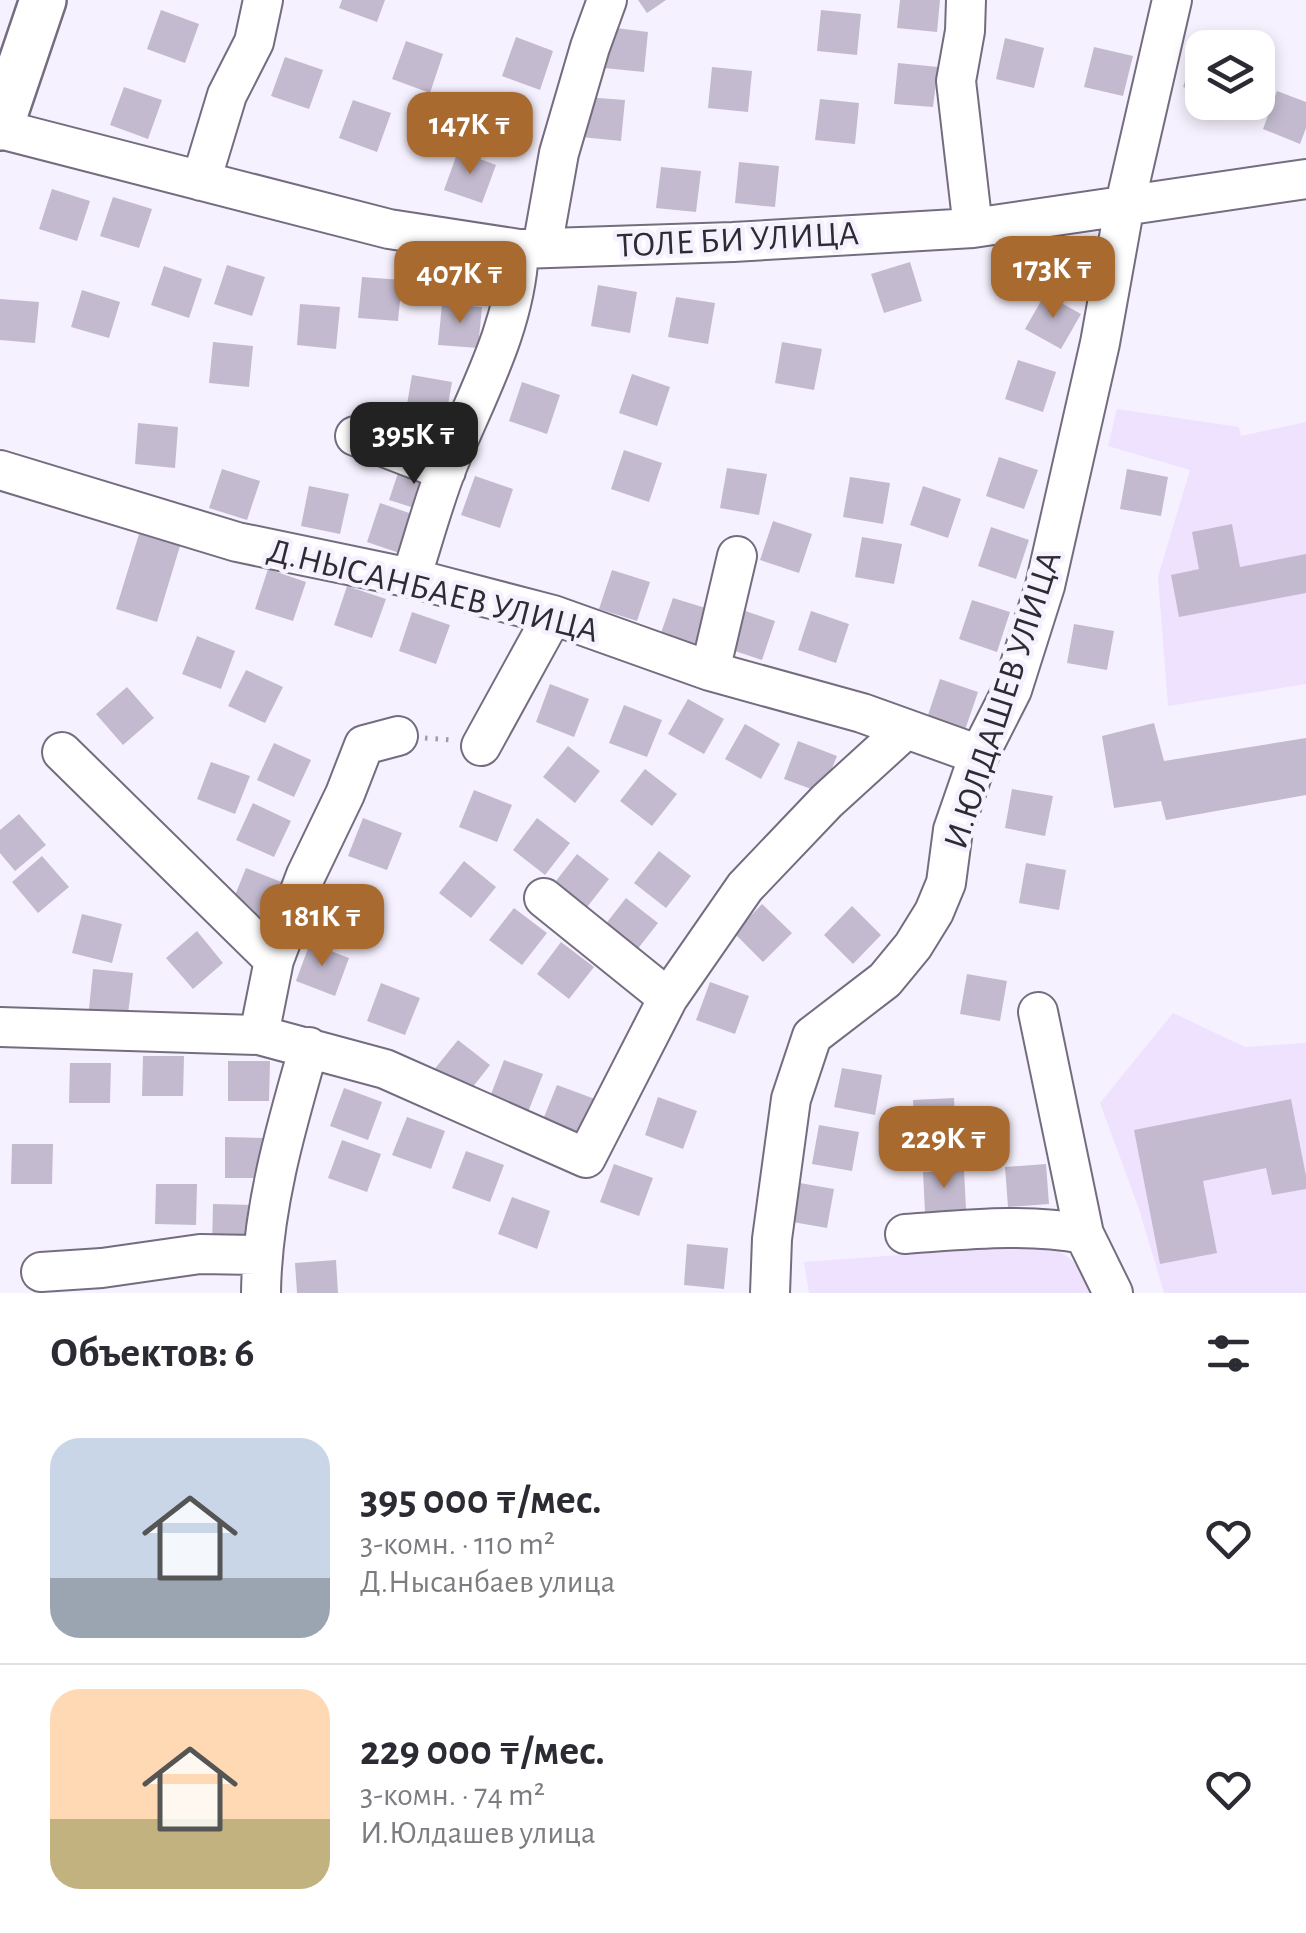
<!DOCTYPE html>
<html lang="ru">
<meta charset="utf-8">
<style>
body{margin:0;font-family:"Alegreya Sans",sans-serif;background:#f2f2f3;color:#2b2b33;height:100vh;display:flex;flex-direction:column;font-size:38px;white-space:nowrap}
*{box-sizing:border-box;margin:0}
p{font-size:32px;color:#7c7c81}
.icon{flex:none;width:55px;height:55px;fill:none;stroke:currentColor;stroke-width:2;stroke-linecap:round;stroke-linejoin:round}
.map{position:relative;height:1293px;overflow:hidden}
.side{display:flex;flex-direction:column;background:#fff;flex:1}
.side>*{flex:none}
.buttons{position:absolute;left:1185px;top:30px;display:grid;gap:20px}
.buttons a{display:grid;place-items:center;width:90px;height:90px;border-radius:20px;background:#fff;box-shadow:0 5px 15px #0003;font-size:50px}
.price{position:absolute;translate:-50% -85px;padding:0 22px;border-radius:20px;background:#a96a30;color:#fff;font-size:32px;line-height:65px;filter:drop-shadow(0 2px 5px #0008)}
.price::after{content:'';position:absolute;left:50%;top:60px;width:30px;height:22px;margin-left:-15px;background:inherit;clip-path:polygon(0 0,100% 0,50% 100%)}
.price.active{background:#222;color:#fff}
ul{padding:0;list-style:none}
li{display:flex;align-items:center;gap:30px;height:250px;padding:0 50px}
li+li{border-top:2px solid #e1e1e2}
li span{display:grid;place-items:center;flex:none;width:280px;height:200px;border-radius:30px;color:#555}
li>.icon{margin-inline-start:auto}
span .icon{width:120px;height:120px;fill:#fffc;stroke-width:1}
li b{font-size:42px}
h2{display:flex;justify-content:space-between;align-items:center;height:120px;padding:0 50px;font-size:42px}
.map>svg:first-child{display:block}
</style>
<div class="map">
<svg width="1306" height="1293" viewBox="0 0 1306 1293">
<rect width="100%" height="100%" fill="#f6f1fe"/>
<!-- built -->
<path fill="#eee2ff" d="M 1117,409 L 1239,427 L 1241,436 L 1306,422 L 1306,684 L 1168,706 L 1158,577 L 1190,470 L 1108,446 Z
M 1173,1013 L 1245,1047 L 1306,1043 L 1306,1293 L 1164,1293 L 1139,1209 L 1100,1103 Z
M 1049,1244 L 1083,1268 L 1090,1293 L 809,1293 L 804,1262 Z"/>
<!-- building -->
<path fill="#c3bacf" d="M 342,0 L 385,0 L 377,22 L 339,8 Z
M 638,0 L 666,0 L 647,13 Z
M 900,0 L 940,0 L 937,32 L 897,28 Z
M 161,10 L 199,24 L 185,63 L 147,49 Z
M 821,10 L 861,14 L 857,55 L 817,51 Z
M 608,27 L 648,32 L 644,72 L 604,68 Z
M 516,37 L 553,51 L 540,90 L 502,76 Z
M 1005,38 L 1044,48 L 1034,88 L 996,79 Z
M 406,41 L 443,54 L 430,93 L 392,79 Z
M 1094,47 L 1133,56 L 1123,96 L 1084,87 Z
M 1198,48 L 1202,50 L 1202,94 L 1183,87 Z
M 285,57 L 323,70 L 309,109 L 271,96 Z
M 898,63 L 938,67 L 933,107 L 894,104 Z
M 712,67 L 752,71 L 748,112 L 708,108 Z
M 124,87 L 162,100 L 148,139 L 110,125 Z
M 1277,91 L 1306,102 L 1306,128 L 1300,144 L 1263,129 Z
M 585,97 L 625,100 L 621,141 L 581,137 Z
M 820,99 L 859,103 L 855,144 L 815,140 Z
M 353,100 L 391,113 L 377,152 L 339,138 Z
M 458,151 L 496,165 L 482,203 L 444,190 Z
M 739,162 L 779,166 L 775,207 L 735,203 Z
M 661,167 L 701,171 L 696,212 L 656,208 Z
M 52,189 L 90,201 L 77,241 L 39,229 Z
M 113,197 L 152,209 L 139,248 L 100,236 Z
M 910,262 L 922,301 L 884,313 L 871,274 Z
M 227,265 L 265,277 L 252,316 L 214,304 Z
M 164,266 L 202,279 L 189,318 L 151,305 Z
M 362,277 L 402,280 L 398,321 L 358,318 Z
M 598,285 L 637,292 L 630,333 L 591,326 Z
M 82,290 L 120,302 L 109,338 L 71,327 Z
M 1045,294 L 1081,314 L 1061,349 L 1025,329 Z
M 676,297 L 715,303 L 708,344 L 668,337 Z
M 0,299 L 39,302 L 35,343 L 0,340 Z
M 300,304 L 340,307 L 336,349 L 297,345 Z
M 442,304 L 482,307 L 478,348 L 438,345 Z
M 213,342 L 253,346 L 249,387 L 209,383 Z
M 782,342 L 822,349 L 814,390 L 775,383 Z
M 1018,360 L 1056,372 L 1043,412 L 1005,399 Z
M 632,374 L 670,387 L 657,426 L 619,413 Z
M 412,375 L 452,382 L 445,422 L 405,416 Z
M 522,382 L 560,395 L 547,434 L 509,421 Z
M 138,423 L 178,427 L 175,468 L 135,464 Z
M 624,450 L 662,463 L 649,502 L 611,489 Z
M 999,457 L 1038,470 L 1024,509 L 986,496 Z
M 402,461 L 440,473 L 427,512 L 389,500 Z
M 727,468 L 767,474 L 759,515 L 720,508 Z
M 222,469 L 260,481 L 247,520 L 209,508 Z
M 1127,469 L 1168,477 L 1161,516 L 1120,509 Z
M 475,476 L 513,489 L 500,528 L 461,515 Z
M 850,477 L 890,483 L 883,524 L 843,517 Z
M 309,486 L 349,494 L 340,534 L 301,526 Z
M 923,486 L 961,499 L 948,538 L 910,525 Z
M 380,503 L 418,516 L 405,555 L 367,542 Z
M 773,521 L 812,534 L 799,573 L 760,560 Z
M 1232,524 L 1240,567 L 1306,554 L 1306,593 L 1179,617 L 1171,575 L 1199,569 L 1192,532 Z
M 991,527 L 1029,540 L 1016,579 L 978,566 Z
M 139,534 L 180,546 L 157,622 L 116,609 Z
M 862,537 L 902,544 L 894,584 L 855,577 Z
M 268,569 L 306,582 L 293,621 L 255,609 Z
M 612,570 L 650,582 L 637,621 L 599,609 Z
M 347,586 L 386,599 L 372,638 L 334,625 Z
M 673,598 L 712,610 L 699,649 L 660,636 Z
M 972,600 L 1010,612 L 997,652 L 959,639 Z
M 736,608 L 775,621 L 762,660 L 723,647 Z
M 811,611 L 849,624 L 836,663 L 798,650 Z
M 412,612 L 450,625 L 436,664 L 399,651 Z
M 1074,624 L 1114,631 L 1107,670 L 1067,663 Z
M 197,636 L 235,651 L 221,689 L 182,674 Z
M 246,670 L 283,687 L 265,723 L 228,706 Z
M 940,679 L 978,692 L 965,730 L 927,718 Z
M 550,684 L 589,699 L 574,737 L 536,722 Z
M 127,687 L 154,718 L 123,745 L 96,714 Z
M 688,699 L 724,719 L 704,754 L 668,734 Z
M 624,705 L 662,720 L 647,757 L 609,743 Z
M 1154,723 L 1164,761 L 1306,738 L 1306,795 L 1166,820 L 1161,801 L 1114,808 L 1102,736 Z
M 745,724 L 780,744 L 761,779 L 725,759 Z
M 798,741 L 837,756 L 822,793 L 784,779 Z
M 274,743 L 311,760 L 294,797 L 257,780 Z
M 568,746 L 600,771 L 575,803 L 543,777 Z
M 211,762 L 250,776 L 235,814 L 197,799 Z
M 645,769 L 677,794 L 652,826 L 620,801 Z
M 1012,789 L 1053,796 L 1045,836 L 1005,828 Z
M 474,790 L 512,805 L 497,842 L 459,827 Z
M 253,803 L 291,821 L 274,857 L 236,840 Z
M 19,814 L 46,845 L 15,871 L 0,853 L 0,830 Z
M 363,818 L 402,833 L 387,870 L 348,856 Z
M 537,818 L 570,843 L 545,875 L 513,850 Z
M 659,851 L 691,876 L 666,908 L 634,883 Z
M 577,854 L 609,879 L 584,911 L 552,886 Z
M 42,856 L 69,887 L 38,913 L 12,882 Z
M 464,861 L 496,887 L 471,918 L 439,893 Z
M 1026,863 L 1066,870 L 1059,910 L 1019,903 Z
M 246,868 L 284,883 L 269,920 L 231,905 Z
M 330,888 L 368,903 L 353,940 L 315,926 Z
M 626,898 L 658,923 L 633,955 L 601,930 Z
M 762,904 L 792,933 L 763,962 L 734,933 Z
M 852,906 L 881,935 L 853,964 L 824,935 Z
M 514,908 L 547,933 L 522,965 L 489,940 Z
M 82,914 L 122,924 L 112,963 L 72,953 Z
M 197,931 L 223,963 L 193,989 L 166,958 Z
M 561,942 L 594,967 L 569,999 L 537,974 Z
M 310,943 L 349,958 L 335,996 L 296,981 Z
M 93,969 L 133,973 L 128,1014 L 89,1009 Z
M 967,974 L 1007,981 L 1000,1021 L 960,1014 Z
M 710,982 L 749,996 L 735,1034 L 696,1020 Z
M 381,983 L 420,998 L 405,1035 L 367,1021 Z
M 458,1040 L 490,1065 L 465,1097 L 433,1071 Z
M 143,1056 L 184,1056 L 183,1096 L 142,1096 Z
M 504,1060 L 543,1074 L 528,1112 L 490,1097 Z
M 228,1061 L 270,1061 L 269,1101 L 228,1101 Z
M 70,1063 L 111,1063 L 110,1103 L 69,1103 Z
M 842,1068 L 882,1075 L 875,1115 L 834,1107 Z
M 557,1085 L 595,1099 L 581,1137 L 542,1122 Z
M 344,1088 L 382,1102 L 368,1140 L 330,1126 Z
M 658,1097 L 697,1111 L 683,1149 L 645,1135 Z
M 954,1098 L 956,1138 L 915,1140 L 913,1100 Z
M 1291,1099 L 1306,1176 L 1306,1189 L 1272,1195 L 1266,1168 L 1203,1181 L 1217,1253 L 1160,1264 L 1134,1130 Z
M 407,1117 L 445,1131 L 431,1169 L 392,1155 Z
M 819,1125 L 859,1132 L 852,1171 L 812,1164 Z
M 225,1137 L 266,1138 L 266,1178 L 225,1178 Z
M 342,1140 L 381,1154 L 367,1192 L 328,1178 Z
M 12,1144 L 53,1144 L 52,1184 L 11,1184 Z
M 466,1151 L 504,1165 L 490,1202 L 452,1188 Z
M 614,1164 L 653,1178 L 639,1216 L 600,1202 Z
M 1046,1164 L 1049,1204 L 1008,1207 L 1005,1167 Z
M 964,1170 L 966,1209 L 925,1212 L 923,1172 Z
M 794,1182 L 834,1189 L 827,1228 L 787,1221 Z
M 156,1184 L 197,1184 L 196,1225 L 155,1224 Z
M 512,1197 L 550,1211 L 537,1249 L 498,1234 Z
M 213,1204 L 254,1205 L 253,1245 L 212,1245 Z
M 687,1244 L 728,1248 L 724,1289 L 684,1285 Z
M 336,1260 L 338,1293 L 297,1293 L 295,1263 Z"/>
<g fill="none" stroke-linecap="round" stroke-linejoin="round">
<!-- minor casing -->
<g stroke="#746c7f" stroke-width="42">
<path id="minor" d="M 966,0 L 965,31 L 956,81 L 973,228
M 0,129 L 389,229 L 519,249 L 733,242 L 973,228 L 1306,179
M 201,181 L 227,95 L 254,42 L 263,0
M 542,248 L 559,153 L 590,47 L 607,0
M 355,436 L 446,471
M 0,470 L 237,542 L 411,578 L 553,615 L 710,671 L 862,713 L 979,755
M 411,578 C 423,541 433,503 447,467 C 476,396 516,327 519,249
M 710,671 L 737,556
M 481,746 L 553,615
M 62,752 L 274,960 L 259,1035
M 544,898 L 668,998
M 274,960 L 306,875 L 345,794 L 364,745 L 398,736
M 1038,1012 L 1084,1234 L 1113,1293
M 0,1027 L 259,1035 L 385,1069 L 586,1158 L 668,998 L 745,887 L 827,801 L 906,729
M 905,1234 C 965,1230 1025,1223 1084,1234
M 41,1272 L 102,1268 L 200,1254 L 262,1255
M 261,1293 C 262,1209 286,1127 309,1047
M 770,1293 L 772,1239 L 791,1099 L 812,1036 L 885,980 L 913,946 L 934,912 L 946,883 L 953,830 L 979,755 L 1012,690 L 1045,586 L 1100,343 L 1125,204 L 1172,0"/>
</g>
<!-- major casing -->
<g stroke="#746c7f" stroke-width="50">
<path id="major" d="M 0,127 L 43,0"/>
</g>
<!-- path -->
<path stroke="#a19da8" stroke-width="5" stroke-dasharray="2.5 8" stroke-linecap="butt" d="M 425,738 L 453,740"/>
<!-- minor -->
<use href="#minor" stroke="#fff" stroke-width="38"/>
<!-- major -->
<use href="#major" stroke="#fff" stroke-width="45"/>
</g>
<g text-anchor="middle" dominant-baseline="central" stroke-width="9" stroke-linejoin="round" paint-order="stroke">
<!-- street labels -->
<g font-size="35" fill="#2e2b33" stroke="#f6f1fe">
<text transform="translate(738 240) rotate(-3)">ТОЛЕ БИ УЛИЦА</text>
<text transform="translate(433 591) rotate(14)">Д.НЫСАНБАЕВ УЛИЦА</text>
<text transform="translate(1003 700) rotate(-72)">И.ЮЛДАШЕВ УЛИЦА</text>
</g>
</g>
</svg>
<div class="buttons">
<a><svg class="icon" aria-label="layers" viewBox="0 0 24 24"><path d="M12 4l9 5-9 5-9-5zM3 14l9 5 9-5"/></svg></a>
</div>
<b class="price" style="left:470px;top:177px">147K ₸</b>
<b class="price" style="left:1053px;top:321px">173K ₸</b>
<b class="price" style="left:460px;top:326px">407K ₸</b>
<b class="price active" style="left:414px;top:487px">395K ₸</b>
<b class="price" style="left:322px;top:969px">181K ₸</b>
<b class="price" style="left:944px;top:1191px">229K ₸</b>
</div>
<section class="side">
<h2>Объектов: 6<svg class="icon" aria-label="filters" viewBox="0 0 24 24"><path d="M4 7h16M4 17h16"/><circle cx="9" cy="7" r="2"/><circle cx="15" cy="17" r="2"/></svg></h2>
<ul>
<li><span style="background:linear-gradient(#c9d6e8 70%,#9aa5b1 0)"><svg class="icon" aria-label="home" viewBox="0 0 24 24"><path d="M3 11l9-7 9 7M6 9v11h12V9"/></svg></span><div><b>395 000 ₸/мес.</b><p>3-комн. · 110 m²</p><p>Д.Нысанбаев улица</p></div><svg class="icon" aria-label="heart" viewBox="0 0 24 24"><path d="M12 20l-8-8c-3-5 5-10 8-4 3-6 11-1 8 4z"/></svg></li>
<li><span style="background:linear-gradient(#ffd9b3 65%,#c2b280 0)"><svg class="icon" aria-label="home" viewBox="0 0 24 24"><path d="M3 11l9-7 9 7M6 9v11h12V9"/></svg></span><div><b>229 000 ₸/мес.</b><p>3-комн. · 74 m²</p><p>И.Юлдашев улица</p></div><svg class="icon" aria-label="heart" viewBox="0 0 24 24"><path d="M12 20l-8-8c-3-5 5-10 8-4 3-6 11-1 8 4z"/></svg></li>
</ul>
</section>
